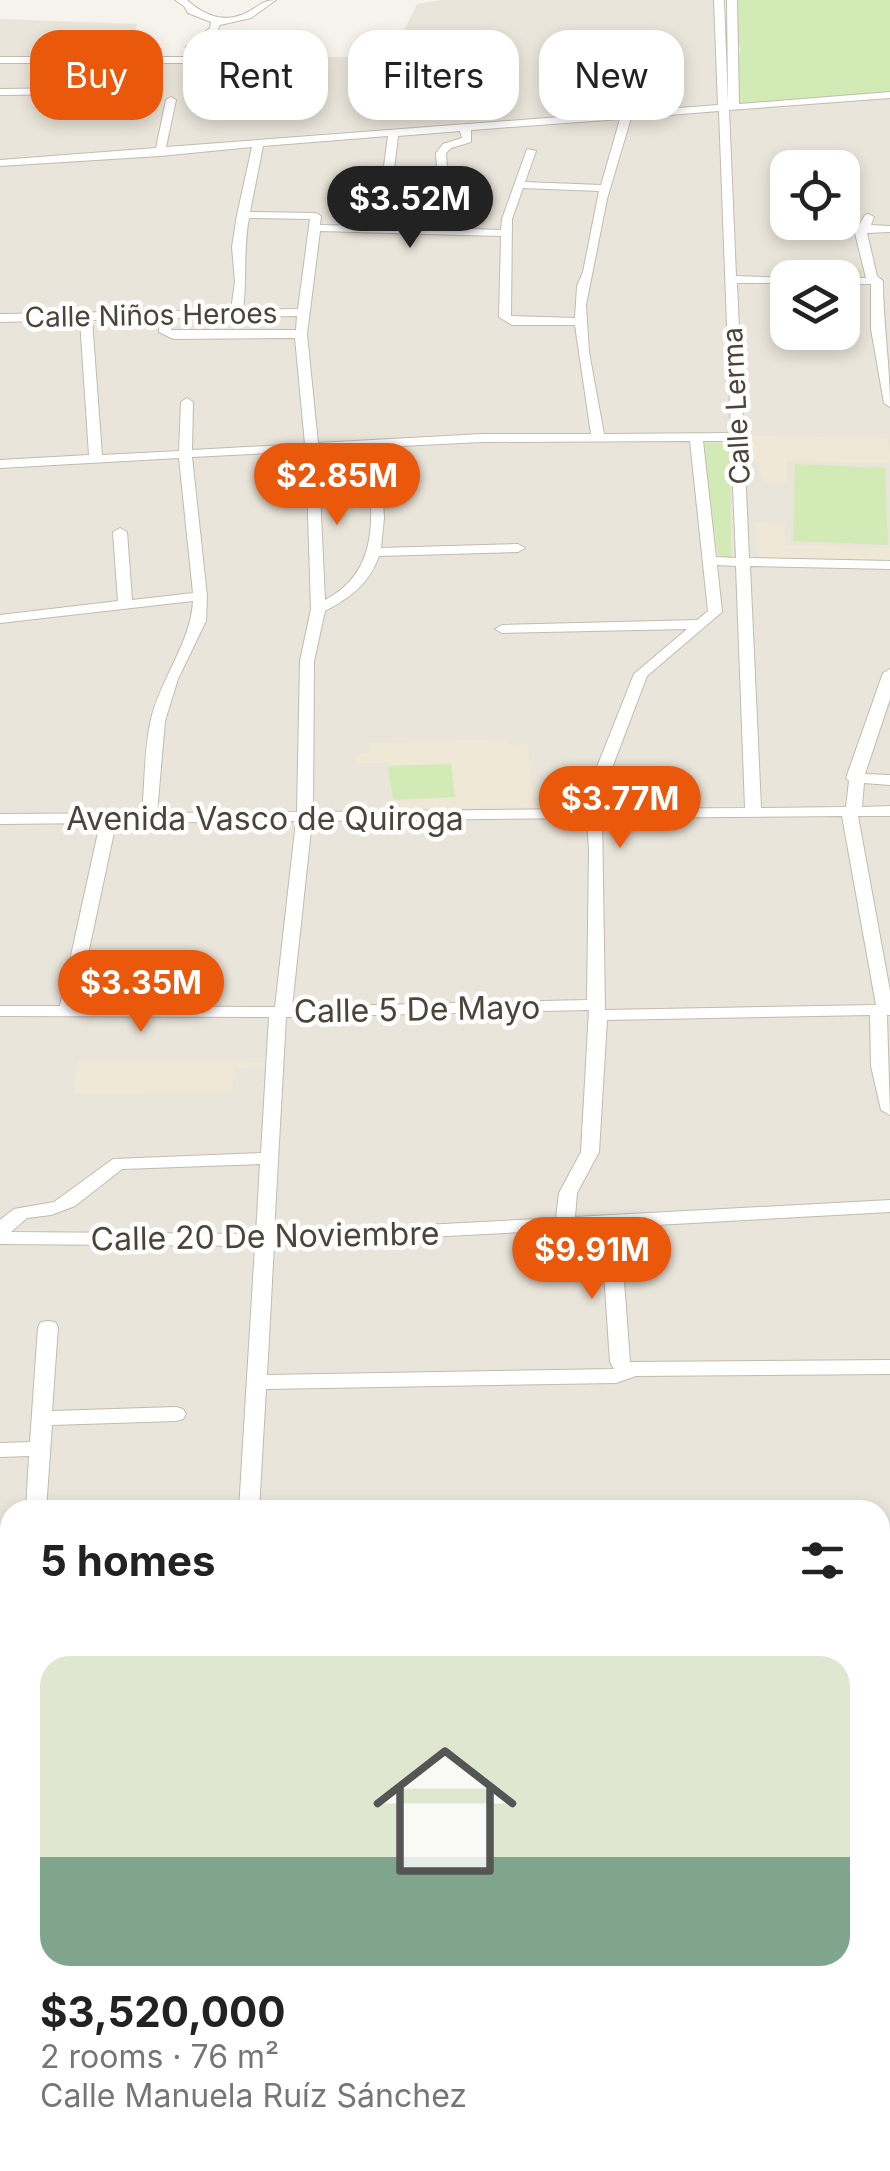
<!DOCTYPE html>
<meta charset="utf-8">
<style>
body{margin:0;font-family:Inter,sans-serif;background:#f6f6f6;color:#222;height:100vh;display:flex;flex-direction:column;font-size:38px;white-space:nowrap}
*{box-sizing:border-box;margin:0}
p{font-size:32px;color:#767676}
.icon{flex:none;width:55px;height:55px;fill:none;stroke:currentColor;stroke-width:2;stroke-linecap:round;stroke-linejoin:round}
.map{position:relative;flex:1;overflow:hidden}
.sheet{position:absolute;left:0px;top:1500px;width:890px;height:672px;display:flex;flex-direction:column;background:#fff;border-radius:30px 30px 0 0;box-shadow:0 5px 15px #0003}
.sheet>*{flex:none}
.hud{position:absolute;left:30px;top:30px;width:830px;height:90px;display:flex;gap:20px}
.buttons{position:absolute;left:770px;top:150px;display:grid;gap:20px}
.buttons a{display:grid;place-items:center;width:90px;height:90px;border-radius:20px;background:#fff;box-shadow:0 5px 15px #0003;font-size:50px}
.price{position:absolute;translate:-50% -85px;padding:0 22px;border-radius:35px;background:#ea580c;color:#fff;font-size:32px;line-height:65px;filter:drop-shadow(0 2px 5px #0008)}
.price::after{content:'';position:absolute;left:50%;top:60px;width:30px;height:22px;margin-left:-15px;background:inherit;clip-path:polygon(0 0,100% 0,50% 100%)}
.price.selected{background:#222;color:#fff}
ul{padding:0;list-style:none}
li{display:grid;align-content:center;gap:20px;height:530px;padding:0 40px}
li span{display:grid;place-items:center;height:310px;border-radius:30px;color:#555}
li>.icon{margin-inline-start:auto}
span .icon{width:180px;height:180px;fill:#fffc;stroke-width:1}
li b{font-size:42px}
h2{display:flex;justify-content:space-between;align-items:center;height:120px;padding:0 40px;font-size:42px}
.chip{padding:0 35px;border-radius:30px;background:#fff;box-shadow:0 5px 15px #0003;font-size:35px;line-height:90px}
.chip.selected{background:#ea580c;color:#fff}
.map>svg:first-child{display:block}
</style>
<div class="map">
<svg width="890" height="2171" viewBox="0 0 890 2171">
<rect width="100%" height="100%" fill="#f6f3ec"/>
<!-- residential -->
<path fill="#eae5da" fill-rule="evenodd" d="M 441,0 L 714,0 L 719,109 L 890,96 L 890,1801 L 880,1808 L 880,1510 L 10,1510 L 10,2162 L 544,2163 L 537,2171 L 0,2171 L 0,19 L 137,24 L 130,57 L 391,57 L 417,4 ZM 788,168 L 842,168 L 842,222 L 788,222 ZM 788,278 L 842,278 L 842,332 L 788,332 Z"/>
<!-- education -->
<path fill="#efe8d6" d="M 751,436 L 888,438 L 890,463 L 787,461 L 787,484 L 765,482 L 753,455 Z
M 756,522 L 785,523 L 786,545 L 890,548 L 890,562 L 759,560 Z
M 507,739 L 509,745 L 528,744 L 534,807 L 394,808 L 388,763 L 356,763 L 356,754 L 370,753 L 370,743 Z
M 78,1061 L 279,1062 L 274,1066 L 235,1068 L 232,1093 L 73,1094 Z"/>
<!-- green -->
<path fill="#d2eab5" d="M 728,0 L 890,0 L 890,94 L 733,107 L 740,49 Z
M 780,263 L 851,264 L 851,270 L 861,270 L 863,279 L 781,278 Z
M 702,442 L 719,443 L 730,449 L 731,558 L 718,555 Z
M 795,464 L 885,468 L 888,545 L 793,541 Z
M 451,764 L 455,797 L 393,800 L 388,766 Z
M 880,1878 L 890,2171 L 549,2171 L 556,2162 L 880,2162 Z"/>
<!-- water -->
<path fill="#a9d4f2" d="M 890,1862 L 890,2171 L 832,2171 L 831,2163 L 880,2162 L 880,1869 Z"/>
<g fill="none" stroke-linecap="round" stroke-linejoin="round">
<!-- minor casing -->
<g stroke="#c2bbae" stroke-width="2">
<path id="minor" d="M 175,0 L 187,0 C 204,15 223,24 246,13 C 258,7 262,0 276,0 L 251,18 L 220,25 L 217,31 L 198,46 L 215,51 L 215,55 L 212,56 L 186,47 L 210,28 L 211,22 L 188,13 L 184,6 Z
M 714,0 L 724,0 L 728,104 L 727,0 L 737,0 L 739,104 L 890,92 L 890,98 L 729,110 L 736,276 L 792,278 L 788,278 L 788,283 L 737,283 L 749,558 L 890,561 L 890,569 L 750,566 L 761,808 L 846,807 L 849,781 L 846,778 L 883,673 L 890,669 L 890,699 L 865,774 L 890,775 L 890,785 L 864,783 L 862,807 L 890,806 L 890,816 L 858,816 L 890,991 L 890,1015 L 887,1015 L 890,1115 L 881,1110 L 871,1066 L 870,1015 L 607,1020 L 599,1152 L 577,1193 L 575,1217 L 890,1200 L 890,1212 L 620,1227 L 630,1362 L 890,1360 L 890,1374 L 636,1376 L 616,1383 L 266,1389 L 259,1510 L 239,1510 L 255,1246 L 0,1244 L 0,1220 L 14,1209 L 54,1202 L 113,1159 L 261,1153 L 269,1017 L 0,1016 L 0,1006 L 60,1006 L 100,823 L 0,824 L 0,814 L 142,813 C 145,782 144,749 151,719 C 161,678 191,642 193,601 L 0,623 L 0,615 L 118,601 L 113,532 L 120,528 L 127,532 L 132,600 L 193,593 L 179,458 L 0,468 L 0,460 L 89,455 L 80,320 L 0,322 L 0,314 L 231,310 L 235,282 L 232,247 L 237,215 L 252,147 L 160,156 L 0,166 L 0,160 L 156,148 L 166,100 L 171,97 L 176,100 L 166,147 L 718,105 ZM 719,111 L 731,433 L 604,434 L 589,352 L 586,305 L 607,199 L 631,118 ZM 620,119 L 601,185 L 525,182 L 536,151 L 527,149 L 502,219 L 501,230 L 444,228 L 449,195 L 446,153 L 451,148 L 471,142 L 471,130 ZM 460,131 L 462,138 L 443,144 L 436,153 L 439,195 L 433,228 L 387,227 L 398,136 ZM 388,136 L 376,226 L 320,225 L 321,216 L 316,213 L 250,212 L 263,146 ZM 523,188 L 599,191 L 583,272 L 577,286 L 575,318 L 511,316 L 512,219 ZM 249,218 L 310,219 L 298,309 L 243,310 C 247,279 243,249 249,218 ZM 320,231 L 501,236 L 499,317 L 512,325 L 575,325 L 591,434 L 482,434 L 318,443 L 307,334 ZM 297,316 L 296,330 L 171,330 L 172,318 ZM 160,318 L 159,332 L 173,339 L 295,338 L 305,444 L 192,450 L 193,402 L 187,398 L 181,402 L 179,451 L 102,455 L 92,320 ZM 690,441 L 708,611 L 697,620 L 502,625 L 495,629 L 502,633 L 687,629 L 634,674 L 585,797 L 586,809 L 313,812 L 314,661 L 325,611 C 350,598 369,584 379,556 L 518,552 L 525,548 L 518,544 L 381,548 L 384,518 L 380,447 L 482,442 ZM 703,441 L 731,441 L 736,558 L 716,557 ZM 367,448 C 370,505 386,568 325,600 L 318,451 ZM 306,451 L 311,609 L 300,661 L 297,812 L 157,813 L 165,721 L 178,679 L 206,621 L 207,596 L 192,457 ZM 717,565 L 736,566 L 745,808 L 602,809 L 601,797 L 647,676 L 722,612 ZM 842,816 L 876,1005 L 605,1010 L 602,818 ZM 587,818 L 589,850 L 587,1000 L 292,1007 L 312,821 ZM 296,821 L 275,1007 L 77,1006 L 116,823 ZM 589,1010 L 581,1152 L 559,1193 L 556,1218 L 274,1233 L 286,1017 ZM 260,1164 L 256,1234 L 11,1232 L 27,1218 L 51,1215 L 75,1206 L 122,1169 ZM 601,1228 L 610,1362 L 614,1369 L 267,1375 L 274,1245 Z
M 0,57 L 264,57 L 269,60 L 264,63 L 108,63 L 114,74 L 112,82 L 87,94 L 0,95 L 0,89 L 85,88 L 102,80 L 104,74 L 98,63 L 0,63 Z
M 869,214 L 874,217 L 871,225 L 890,226 L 890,232 L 867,233 L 877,276 L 883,281 C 883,323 890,364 890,407 L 884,403 L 871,329 L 871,284 L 842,284 L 842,278 L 866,278 L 855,233 L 865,215 Z
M 48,1321 L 55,1322 L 58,1327 L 52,1411 L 176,1407 L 183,1409 L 186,1414 L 183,1419 L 176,1421 L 52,1425 L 46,1510 L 26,1510 L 29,1456 L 0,1457 L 0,1443 L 30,1442 L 38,1327 L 41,1322 Z
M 890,1655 L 890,1671 L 880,1673 L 880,1657 Z
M 890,1793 L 890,1815 L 880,1819 L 880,1797 Z
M 0,2101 L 10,2101 L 10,2123 L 0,2123 Z
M 187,2162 L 213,2162 L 213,2171 L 187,2171 Z
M 391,2162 L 442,2162 L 447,2171 L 398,2171 Z
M 530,2162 L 560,2162 L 555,2171 L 526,2171 Z"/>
</g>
<!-- minor -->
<use href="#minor" fill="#fff" fill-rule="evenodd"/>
</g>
<g text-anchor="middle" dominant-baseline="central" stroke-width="9" stroke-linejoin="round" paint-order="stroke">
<!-- far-street labels -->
<g font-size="28" fill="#4b4439" stroke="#fff">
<text transform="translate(151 315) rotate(-1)">Calle Niños Heroes</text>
<text transform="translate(736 406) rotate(-93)">Calle Lerma</text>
</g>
<!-- street labels -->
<g font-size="32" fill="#4b4439" stroke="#fff">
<text x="265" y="818">Avenida Vasco de Quiroga</text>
<text transform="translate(417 1009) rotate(-1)">Calle 5 De Mayo</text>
<text transform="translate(265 1236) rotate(-1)">Calle 20 De Noviembre</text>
</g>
</g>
</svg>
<div class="buttons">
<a><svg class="icon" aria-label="locate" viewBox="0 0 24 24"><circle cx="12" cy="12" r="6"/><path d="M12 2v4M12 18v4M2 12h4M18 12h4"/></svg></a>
<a><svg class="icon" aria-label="layers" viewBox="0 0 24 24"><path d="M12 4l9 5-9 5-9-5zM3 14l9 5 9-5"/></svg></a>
</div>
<b class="price selected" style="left:410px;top:251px">$3.52M</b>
<b class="price" style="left:337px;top:528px">$2.85M</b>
<b class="price" style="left:620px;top:851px">$3.77M</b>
<b class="price" style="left:141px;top:1035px">$3.35M</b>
<b class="price" style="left:592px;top:1302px">$9.91M</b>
<div class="hud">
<a class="chip selected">Buy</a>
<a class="chip">Rent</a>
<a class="chip">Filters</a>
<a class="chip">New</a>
</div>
<section class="sheet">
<h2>5 homes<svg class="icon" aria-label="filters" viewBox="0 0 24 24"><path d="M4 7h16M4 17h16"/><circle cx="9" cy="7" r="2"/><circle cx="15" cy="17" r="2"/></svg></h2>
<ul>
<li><span style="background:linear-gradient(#dfe7d0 65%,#7fa58c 0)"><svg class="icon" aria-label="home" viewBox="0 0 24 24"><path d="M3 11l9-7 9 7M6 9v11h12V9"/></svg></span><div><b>$3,520,000</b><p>2 rooms · 76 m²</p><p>Calle Manuela Ruíz Sánchez</p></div></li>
</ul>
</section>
</div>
